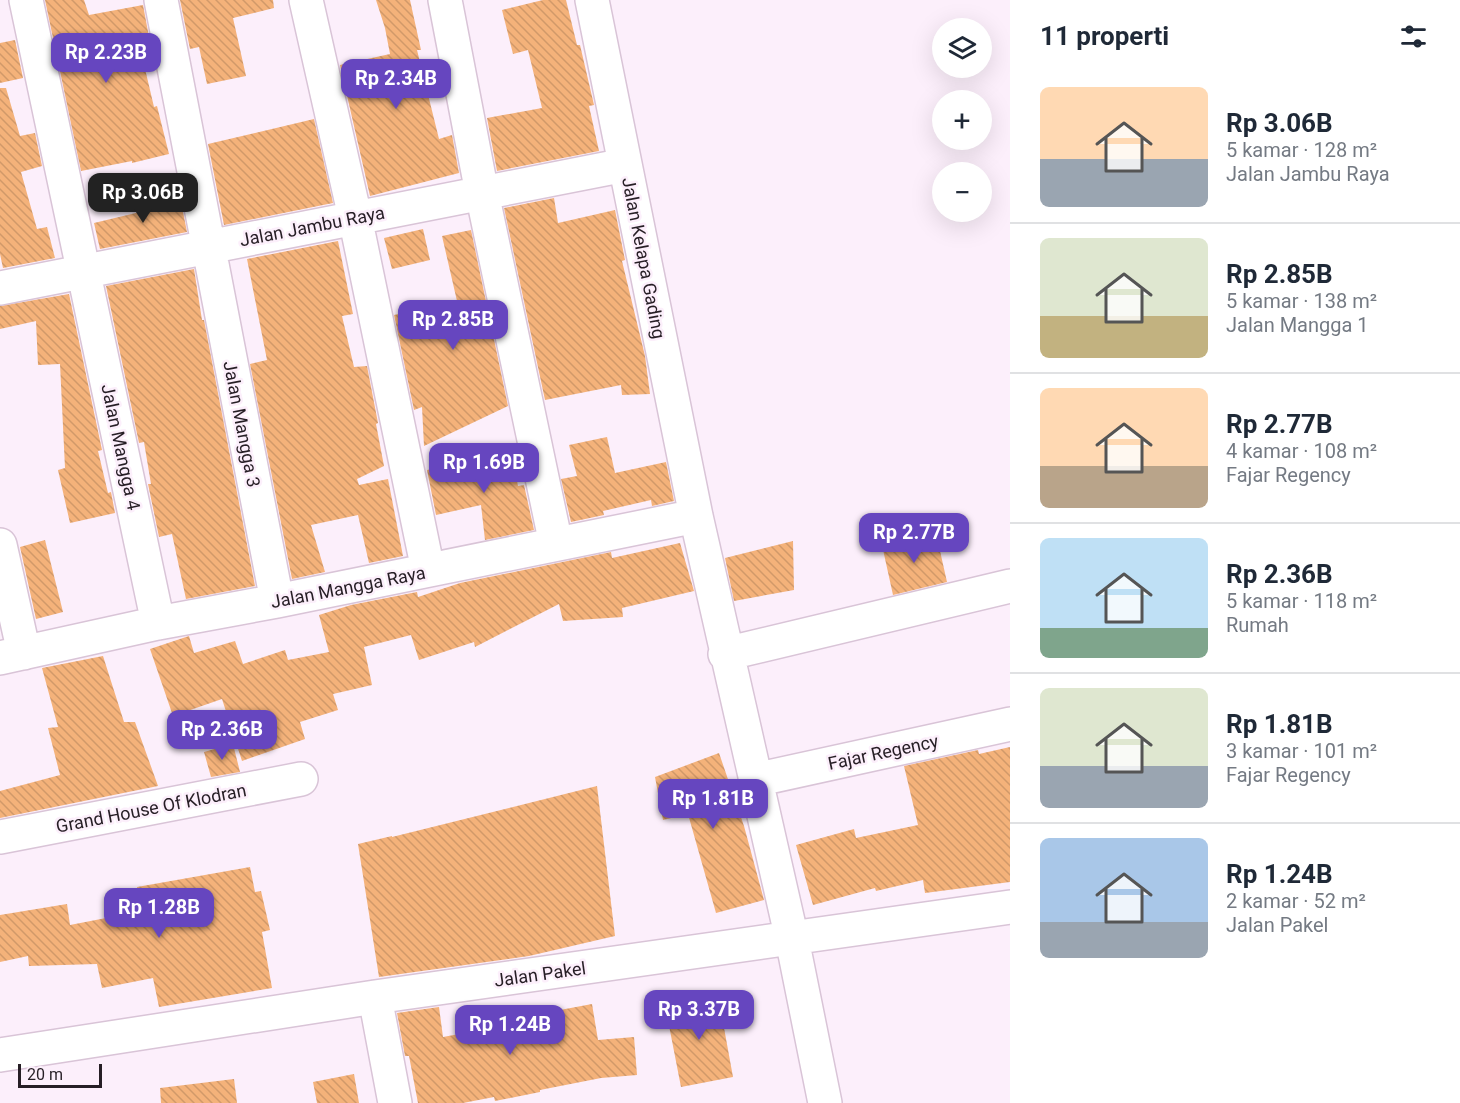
<!DOCTYPE html>
<html lang="id">
<meta charset="utf-8">
<style>
body{margin:0;font-family:Roboto,sans-serif;background:#f6f6f7;color:#1f2937;height:100vh;display:flex;flex-direction:column;font-size:22px;white-space:nowrap}
*{box-sizing:border-box;margin:0}
p{font-size:20px;color:#747a83}
.icon{flex:none;width:33px;height:33px;fill:none;stroke:currentColor;stroke-width:2;stroke-linecap:round;stroke-linejoin:round}
.map{position:relative;flex:1;overflow:hidden}
.panel{display:flex;flex-direction:column;background:#fff;width:450px}
.panel>*{flex:none}
.tools{position:absolute;left:932px;top:18px;display:grid;gap:12px}
.tools a{display:grid;place-items:center;width:60px;height:60px;border-radius:50%;background:#fff;box-shadow:0 6px 24px #0002;font-size:30px}
.scale{position:absolute;left:18px;bottom:15px;width:84px;box-sizing:border-box;padding-left:6px;border:3px solid #261e25;border-top:0;font-size:16px;line-height:21px;white-space:nowrap;color:#261e25;-webkit-text-stroke:4px #fceffb;paint-order:stroke}
.price{position:absolute;translate:-50% -51px;padding:0 14px;border-radius:12px;background:#6646bf;color:#fff;font-size:20px;line-height:39px;filter:drop-shadow(0 2px 3px #0008)}
.price::after{content:'';position:absolute;left:50%;top:36px;width:18px;height:14px;margin-left:-9px;background:inherit;clip-path:polygon(0 0,100% 0,50% 100%)}
.price.active{background:#222;color:#fff}
ul{padding:0;list-style:none}
li{display:flex;align-items:center;gap:18px;height:150px;padding:0 30px}
li+li{border-top:2px solid #e0e1e3}
li span{display:grid;place-items:center;flex:none;width:168px;height:120px;border-radius:9px;color:#555}
li>.icon{margin-inline-start:auto}
span .icon{width:72px;height:72px;fill:#fffc;stroke-width:1}
li b{font-size:26px}
h2{display:flex;justify-content:space-between;align-items:center;height:72px;padding:0 30px;font-size:26px}
main{display:flex;flex:1;min-height:0}
.map>svg:first-child{display:block}
</style>
<main>
<div class="map">
<svg width="1010" height="1103" viewBox="0 0 1010 1103">
<defs>
<pattern id="building-back-hatch" width="6" height="6" patternUnits="userSpaceOnUse" patternTransform="scale(1.5)"><rect width="6" height="6" fill="#f4b27a"/><path d="M-1 5l2 2M0 0l6 6M5-1l2 2" fill="none" stroke="#d19969"/></pattern>
</defs>
<rect width="100%" height="100%" fill="#fceffb"/>
<!-- building -->
<path fill="url(#building-back-hatch)" d="M 45,0 L 84,0 L 89,15 L 143,5 L 149,37 L 138,39 L 154,107 L 157,106 L 169,154 L 132,163 L 132,161 L 81,171 Z
M 180,0 L 273,0 L 274,8 L 233,18 L 246,76 L 207,84 L 199,47 L 190,49 Z
M 376,0 L 410,0 L 421,50 L 417,50 L 439,139 L 452,135 L 459,173 L 370,196 L 340,65 L 390,54 L 385,28 Z
M 543,0 L 566,0 L 577,45 L 580,45 L 594,105 L 589,106 L 599,151 L 497,171 L 487,118 L 542,108 L 528,50 L 513,54 L 502,10 Z
M 15,40 L 23,78 L 0,83 L 0,43 Z
M 0,88 L 6,88 L 20,136 L 35,133 L 42,166 L 21,172 L 37,229 L 47,227 L 55,258 L 3,268 L 0,254 Z
M 314,119 L 333,203 L 224,225 L 208,144 Z
M 180,197 L 187,232 L 100,249 L 94,223 L 140,212 L 138,206 Z
M 554,198 L 558,223 L 615,210 L 625,260 L 622,261 L 645,356 L 650,394 L 622,395 L 621,385 L 545,400 L 504,208 Z
M 423,229 L 430,260 L 392,269 L 384,238 Z
M 471,230 L 508,406 L 424,446 L 422,407 L 414,410 L 394,315 L 457,301 L 442,236 Z
M 338,241 L 353,314 L 342,316 L 354,367 L 367,366 L 378,423 L 376,424 L 384,466 L 357,479 L 359,485 L 388,479 L 403,556 L 369,563 L 358,515 L 311,525 L 325,572 L 292,579 L 250,364 L 267,360 L 247,259 Z
M 194,269 L 202,320 L 204,320 L 255,586 L 186,599 L 172,534 L 159,537 L 148,484 L 151,484 L 144,442 L 139,443 L 106,286 Z
M 69,294 L 102,450 L 98,451 L 108,493 L 111,492 L 115,513 L 70,523 L 58,470 L 65,468 L 60,364 L 38,365 L 36,321 L 0,329 L 0,306 Z
M 607,437 L 615,473 L 666,462 L 674,501 L 652,506 L 651,500 L 603,511 L 604,515 L 571,522 L 561,479 L 577,476 L 569,445 Z
M 511,452 L 518,486 L 524,485 L 534,530 L 485,540 L 481,505 L 436,515 L 427,470 Z
M 936,533 L 947,582 L 893,595 L 882,545 Z
M 45,540 L 63,612 L 36,619 L 20,547 Z
M 793,541 L 794,590 L 734,601 L 725,558 Z
M 680,543 L 694,591 L 622,608 L 623,617 L 563,621 L 559,604 L 475,647 L 474,642 L 419,660 L 411,635 L 364,647 L 372,685 L 333,694 L 338,710 L 300,722 L 305,739 L 242,761 L 222,699 L 173,716 L 150,649 L 189,636 L 194,653 L 235,641 L 243,664 L 285,650 L 288,660 L 329,652 L 319,615 L 351,605 L 417,592 L 418,597 L 460,583 L 611,552 L 612,558 Z
M 103,656 L 124,722 L 135,722 L 158,786 L 0,818 L 0,791 L 60,775 L 48,728 L 58,727 L 42,668 Z
M 233,744 L 240,772 L 211,777 L 204,752 Z
M 1010,747 L 1010,882 L 925,893 L 923,880 L 876,891 L 875,888 L 813,905 L 796,845 L 854,829 L 856,838 L 918,825 L 904,766 L 978,750 L 979,754 Z
M 719,753 L 744,826 L 764,900 L 716,913 L 688,814 L 663,820 L 655,777 Z
M 597,786 L 615,936 L 529,956 L 379,977 L 358,844 L 392,836 L 392,837 Z
M 250,867 L 255,892 L 261,891 L 270,930 L 262,932 L 272,988 L 159,1007 L 153,978 L 102,988 L 97,964 L 29,966 L 28,956 L 0,962 L 0,915 L 67,904 L 70,925 L 142,911 L 137,887 Z
M 718,995 L 733,1077 L 681,1087 L 665,1005 Z
M 592,1004 L 598,1040 L 634,1037 L 637,1075 L 601,1078 L 540,1090 L 540,1092 L 495,1101 L 494,1097 L 463,1103 L 418,1103 L 409,1056 L 405,1056 L 397,1013 L 439,1007 L 443,1037 L 545,1018 L 544,1013 Z
M 354,1074 L 359,1103 L 317,1103 L 313,1082 Z
M 234,1079 L 237,1103 L 161,1103 L 160,1088 Z"/>
<g fill="none" stroke-linecap="round" stroke-linejoin="round">
<!-- minor casing -->
<g stroke="#d9c4d7" stroke-width="36">
<path id="minor" d="M 26,0 L 158,623
M 161,0 L 277,601
M 306,0 L 355,217 L 428,570
M 445,0 L 482,193 L 556,544
M 592,0 L 696,516 L 792,939 L 825,1103
M 0,288 L 625,165
M 0,545 L 24,653
M 725,654 L 1010,586
M 0,658 L 158,623 L 277,601 L 696,516
M 755,780 L 1010,724
M 0,837 L 301,779
M 375,997 L 395,1103
M 0,1055 L 375,997 L 1010,907"/>
</g>
<!-- minor -->
<use href="#minor" stroke="#fff" stroke-width="33"/>
</g>
<g text-anchor="middle" dominant-baseline="central" stroke-width="5" stroke-linejoin="round" paint-order="stroke">
<!-- street labels -->
<g font-size="18" fill="#261e25" stroke="#fceffb">
<text transform="translate(312 226) rotate(-11)">Jalan Jambu Raya</text>
<text transform="translate(644 258) rotate(79)">Jalan Kelapa Gading</text>
<text transform="translate(242 424) rotate(79)">Jalan Mangga 3</text>
<text transform="translate(121 447) rotate(78)">Jalan Mangga 4</text>
<text transform="translate(348 587) rotate(-11)">Jalan Mangga Raya</text>
<text transform="translate(883 752) rotate(-12)">Fajar Regency</text>
<text transform="translate(151 808) rotate(-11)">Grand House Of Klodran</text>
<text transform="translate(540 974) rotate(-8)">Jalan Pakel</text>
</g>
</g>
</svg>
<div class="tools">
<a><svg class="icon" aria-label="layers" viewBox="0 0 24 24"><path d="M12 4l9 5-9 5-9-5zM3 14l9 5 9-5"/></svg></a>
<a>+</a>
<a>−</a>
</div>
<div class="scale">20 m</div>
<b class="price" style="left:106px;top:84px">Rp 2.23B</b>
<b class="price" style="left:396px;top:110px">Rp 2.34B</b>
<b class="price active" style="left:143px;top:224px">Rp 3.06B</b>
<b class="price" style="left:453px;top:351px">Rp 2.85B</b>
<b class="price" style="left:484px;top:494px">Rp 1.69B</b>
<b class="price" style="left:914px;top:564px">Rp 2.77B</b>
<b class="price" style="left:222px;top:761px">Rp 2.36B</b>
<b class="price" style="left:713px;top:830px">Rp 1.81B</b>
<b class="price" style="left:159px;top:939px">Rp 1.28B</b>
<b class="price" style="left:699px;top:1041px">Rp 3.37B</b>
<b class="price" style="left:510px;top:1056px">Rp 1.24B</b>
</div>
<section class="panel">
<h2>11 properti<svg class="icon" aria-label="filters" viewBox="0 0 24 24"><path d="M4 7h16M4 17h16"/><circle cx="9" cy="7" r="2"/><circle cx="15" cy="17" r="2"/></svg></h2>
<ul>
<li><span style="background:linear-gradient(#ffd9b3 60%,#9aa5b1 0)"><svg class="icon" aria-label="home" viewBox="0 0 24 24"><path d="M3 11l9-7 9 7M6 9v11h12V9"/></svg></span><div><b>Rp 3.06B</b><p>5 kamar · 128 m²</p><p>Jalan Jambu Raya</p></div></li>
<li><span style="background:linear-gradient(#dfe7d0 65%,#c2b280 0)"><svg class="icon" aria-label="home" viewBox="0 0 24 24"><path d="M3 11l9-7 9 7M6 9v11h12V9"/></svg></span><div><b>Rp 2.85B</b><p>5 kamar · 138 m²</p><p>Jalan Mangga 1</p></div></li>
<li><span style="background:linear-gradient(#ffd9b3 65%,#b9a48a 0)"><svg class="icon" aria-label="home" viewBox="0 0 24 24"><path d="M3 11l9-7 9 7M6 9v11h12V9"/></svg></span><div><b>Rp 2.77B</b><p>4 kamar · 108 m²</p><p>Fajar Regency</p></div></li>
<li><span style="background:linear-gradient(#bfe0f5 75%,#7fa58c 0)"><svg class="icon" aria-label="home" viewBox="0 0 24 24"><path d="M3 11l9-7 9 7M6 9v11h12V9"/></svg></span><div><b>Rp 2.36B</b><p>5 kamar · 118 m²</p><p>Rumah</p></div></li>
<li><span style="background:linear-gradient(#dfe7d0 65%,#9aa5b1 0)"><svg class="icon" aria-label="home" viewBox="0 0 24 24"><path d="M3 11l9-7 9 7M6 9v11h12V9"/></svg></span><div><b>Rp 1.81B</b><p>3 kamar · 101 m²</p><p>Fajar Regency</p></div></li>
<li><span style="background:linear-gradient(#a9c7e8 70%,#9aa5b1 0)"><svg class="icon" aria-label="home" viewBox="0 0 24 24"><path d="M3 11l9-7 9 7M6 9v11h12V9"/></svg></span><div><b>Rp 1.24B</b><p>2 kamar · 52 m²</p><p>Jalan Pakel</p></div></li>
</ul>
</section>
</main>
